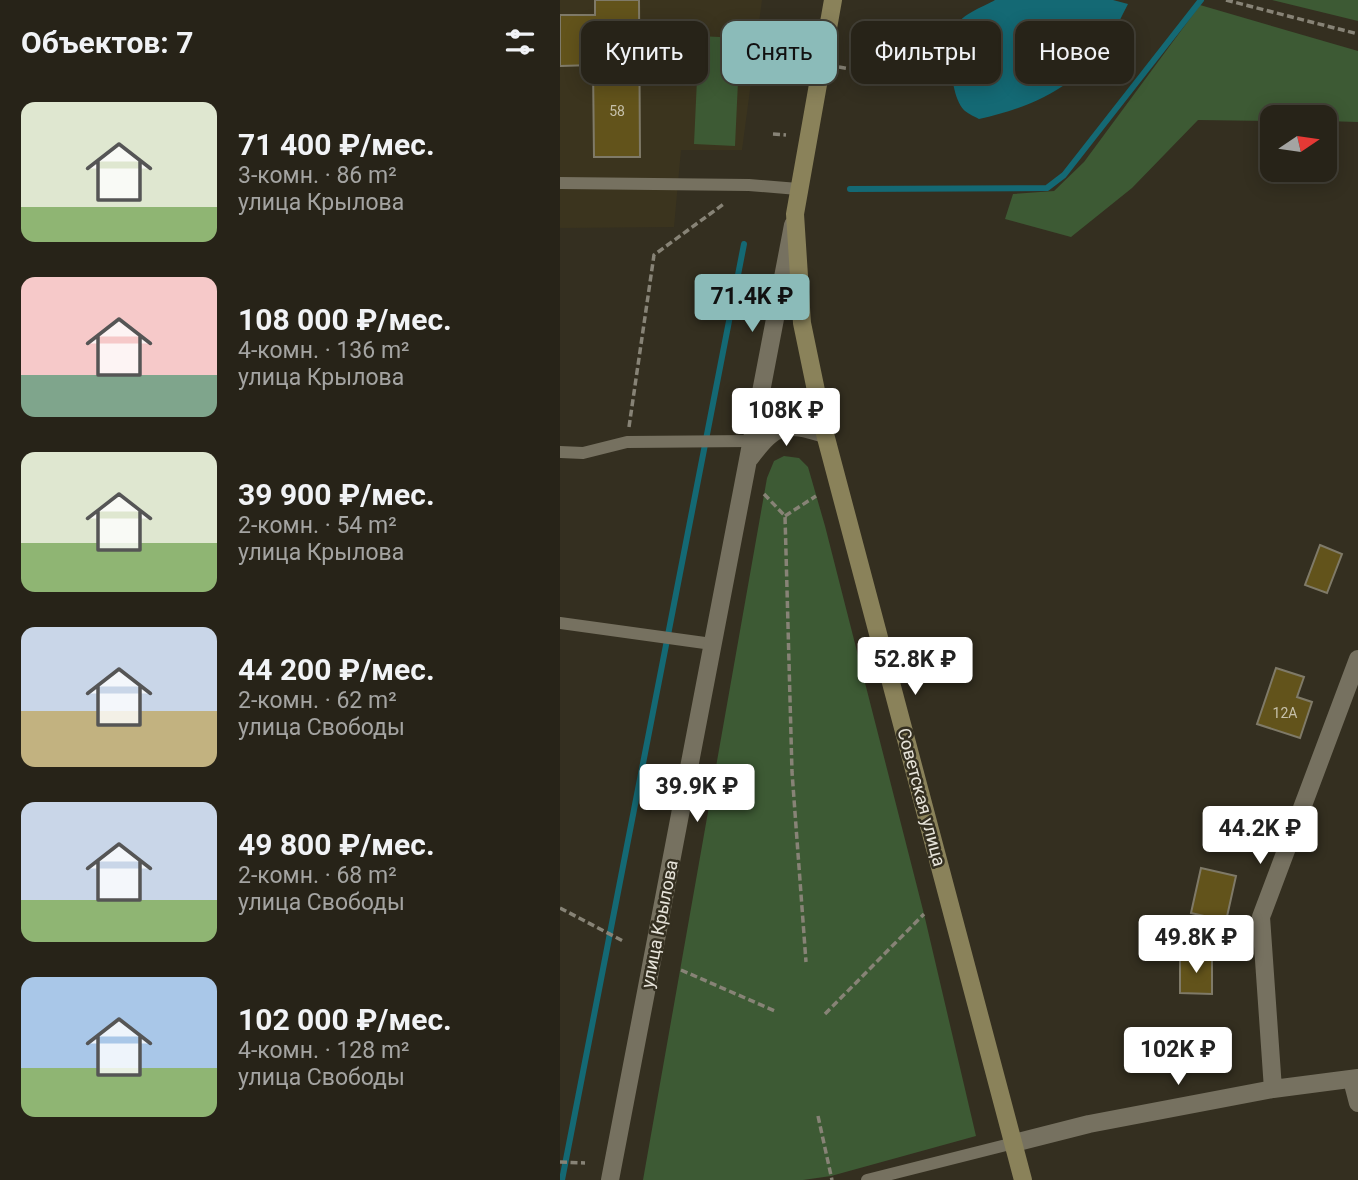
<!DOCTYPE html>
<html lang="ru">
<meta charset="utf-8">
<style>
body{margin:0;font-family:Roboto,sans-serif;background:#2f2b21;color:#f1f3f6;height:100vh;display:flex;flex-direction:column;font-size:26px;white-space:nowrap}
*{box-sizing:border-box;margin:0}
p{font-size:23px;color:#a4a4a2}
.icon{flex:none;width:38px;height:38px;fill:none;stroke:currentColor;stroke-width:2;stroke-linecap:round;stroke-linejoin:round}
.map{position:relative;flex:1;overflow:hidden}
.details{display:flex;flex-direction:column;background:#272318;width:560px}
.details>*{flex:none}
.top-card{position:absolute;left:21px;top:21px;width:665px;height:63px;display:flex;gap:14px}
.needle{width:46px;rotate:77deg}
.buttons{position:absolute;left:700px;top:105px;display:grid;gap:14px}
.buttons a{display:grid;place-items:center;width:77px;height:77px;border-radius:14px;background:#272318;box-shadow:0 4px 18px #0003,0 0 0 2px #434037;font-size:35px}
.price{position:absolute;translate:-50% -60px;padding:0 16px;border-radius:7px;background:#fff;color:#222;font-size:23px;line-height:46px;filter:drop-shadow(0 2px 4px #0008)}
.price::after{content:'';position:absolute;left:50%;top:42px;width:21px;height:16px;margin-left:-10px;background:inherit;clip-path:polygon(0 0,100% 0,50% 100%)}
.price.selected{background:#8bbbb9;color:#111}
ul{padding:0;list-style:none}
li{display:flex;align-items:center;gap:21px;height:175px;padding:0 21px}
li span{display:grid;place-items:center;flex:none;width:196px;height:140px;border-radius:14px;color:#555}
li>.icon{margin-inline-start:auto}
span .icon{width:84px;height:84px;fill:#fffc;stroke-width:1}
li b{font-size:30px}
h2{display:flex;justify-content:space-between;align-items:center;height:84px;padding:0 21px;font-size:30px}
.tag{padding:0 24px;border-radius:14px;background:#272318;box-shadow:0 4px 18px #0003,0 0 0 2px #434037;font-size:24px;line-height:63px}
.tag.selected{background:#8bbbb9;color:#111}
main{display:flex;flex:1;min-height:0}
.map>svg:first-child{display:block}
</style>
<main>
<section class="details">
<h2>Объектов: 7<svg class="icon" aria-label="filters" viewBox="0 0 24 24"><path d="M4 7h16M4 17h16"/><circle cx="9" cy="7" r="2"/><circle cx="15" cy="17" r="2"/></svg></h2>
<ul>
<li><span style="background:linear-gradient(#dfe7d0 75%,#8fb573 0)"><svg class="icon" aria-label="home" viewBox="0 0 24 24"><path d="M3 11l9-7 9 7M6 9v11h12V9"/></svg></span><div><b>71 400 ₽/мес.</b><p>3-комн. · 86 m²</p><p>улица Крылова</p></div></li>
<li><span style="background:linear-gradient(#f6c9c9 70%,#7fa58c 0)"><svg class="icon" aria-label="home" viewBox="0 0 24 24"><path d="M3 11l9-7 9 7M6 9v11h12V9"/></svg></span><div><b>108 000 ₽/мес.</b><p>4-комн. · 136 m²</p><p>улица Крылова</p></div></li>
<li><span style="background:linear-gradient(#dfe7d0 65%,#8fb573 0)"><svg class="icon" aria-label="home" viewBox="0 0 24 24"><path d="M3 11l9-7 9 7M6 9v11h12V9"/></svg></span><div><b>39 900 ₽/мес.</b><p>2-комн. · 54 m²</p><p>улица Крылова</p></div></li>
<li><span style="background:linear-gradient(#c9d6e8 60%,#c2b280 0)"><svg class="icon" aria-label="home" viewBox="0 0 24 24"><path d="M3 11l9-7 9 7M6 9v11h12V9"/></svg></span><div><b>44 200 ₽/мес.</b><p>2-комн. · 62 m²</p><p>улица Свободы</p></div></li>
<li><span style="background:linear-gradient(#c9d6e8 70%,#8fb573 0)"><svg class="icon" aria-label="home" viewBox="0 0 24 24"><path d="M3 11l9-7 9 7M6 9v11h12V9"/></svg></span><div><b>49 800 ₽/мес.</b><p>2-комн. · 68 m²</p><p>улица Свободы</p></div></li>
<li><span style="background:linear-gradient(#a9c7e8 65%,#8fb573 0)"><svg class="icon" aria-label="home" viewBox="0 0 24 24"><path d="M3 11l9-7 9 7M6 9v11h12V9"/></svg></span><div><b>102 000 ₽/мес.</b><p>4-комн. · 128 m²</p><p>улица Свободы</p></div></li>
</ul>
</section>
<div class="map">
<svg width="798" height="1180" viewBox="0 0 798 1180">
<rect width="100%" height="100%" fill="#342f20"/>
<!-- built -->
<path fill="#3b341e" d="M 0,0 L 202,0 L 182,150 L 121,150 L 114,227 L 0,228 Z"/>
<!-- green -->
<path fill="#3d5a34" d="M 712,0 L 798,0 L 798,21 Z
M 640,5 L 798,51 L 798,122 L 765,121 L 765,117 L 712,117 L 712,121 L 638,120 L 572,188 L 511,237 L 445,219 L 453,194 L 494,191 L 524,162 Z
M 139,36 L 180,38 L 175,146 L 134,144 Z
M 224,456 L 239,458 L 248,467 L 265,526 L 364,914 L 416,1136 L 271,1176 L 243,1180 L 83,1180 L 207,478 L 214,461 Z"/>
<!-- water -->
<path fill="#146974" d="M 435,0 L 553,0 L 568,4 C 562,15 557,27 550,38 C 521,85 471,108 419,119 C 415,117 409,114 405,111 C 389,97 387,40 398,23 C 405,13 425,6 435,0 Z"/>
<g fill="none" stroke-linecap="round" stroke-linejoin="round">
<!-- stream -->
<path stroke="#146974" stroke-width="6" d="M 290,189 L 487,188 L 504,175 L 641,0
M 2,1180 L 184,244"/>
</g>
<!-- building -->
<path fill="#62531b" stroke="#7f7a68" stroke-width="2" d="M 35,0 L 79,0 L 80,157 L 34,157 L 33,65 L 0,66 L 0,15 L 35,15 Z
M 760,545 L 782,554 L 767,593 L 745,585 Z
M 716,668 L 744,677 L 737,697 L 752,702 L 740,738 L 697,724 Z
M 641,868 L 676,876 L 666,921 L 631,913 Z
M 620,956 L 652,956 L 652,994 L 620,993 Z"/>
<g fill="none" stroke-linecap="round" stroke-linejoin="round">
<!-- path -->
<path stroke="#878376" stroke-width="3.5" stroke-dasharray="7 3.5" stroke-linecap="butt" d="M 666,0 L 798,34
M 279,67 L 291,69
M 213,134 L 226,135
M 69,427 L 94,255 L 165,203
M 204,494 L 225,516 L 232,772 L 246,962
M 225,516 L 256,496
M 0,908 L 65,942
M 121,970 L 215,1011
M 265,1014 L 364,914
M 258,1116 L 272,1180
M 0,1162 L 25,1163"/>
<!-- service -->
<path stroke="#767160" stroke-width="12" d="M 0,183 L 189,185 L 238,189
M 0,452 L 23,453 L 67,442 L 191,441
M 0,623 L 152,644
M 307,1180 L 454,1143"/>
<!-- minor -->
<path stroke="#767160" stroke-width="18" d="M 190,458 C 216,424 224,421 265,434
M 792,1080 L 798,1103
M 713,1089 L 701,917 L 798,659
M 454,1143 L 529,1124 L 713,1089 L 798,1078
M 50,1180 L 233,225"/>
<!-- secondary -->
<path stroke="#8a825a" stroke-width="18" d="M 273,0 L 235,214 L 242,323 L 265,434 L 463,1180"/>
</g>
<g text-anchor="middle" dominant-baseline="central" stroke-width="5" stroke-linejoin="round" paint-order="stroke">
<!-- number labels -->
<g font-size="14" fill="#c6c0aa">
<text x="57" y="111">58</text>
<text x="725" y="713">12А</text>
</g>
<!-- street labels -->
<g font-size="18" fill="#e7e4da" stroke="#342f20">
<text transform="translate(362 797) rotate(75)">Советская улица</text>
<text transform="translate(99 924) rotate(-79)">улица Крылова</text>
</g>
</g>
</svg>
<div class="buttons">
<a><svg class="needle" viewBox="-14 -14 28 28"><path d="M0-13l5 13h-10z" fill="#e53935"/><path d="M0 13l5-13h-10z" fill="#a4a4a2"/></svg></a>
</div>
<b class="price selected" style="left:192px;top:334px">71.4K ₽</b>
<b class="price" style="left:226px;top:448px">108K ₽</b>
<b class="price" style="left:355px;top:697px">52.8K ₽</b>
<b class="price" style="left:137px;top:824px">39.9K ₽</b>
<b class="price" style="left:700px;top:866px">44.2K ₽</b>
<b class="price" style="left:636px;top:975px">49.8K ₽</b>
<b class="price" style="left:618px;top:1087px">102K ₽</b>
<div class="top-card">
<a class="tag">Купить</a>
<a class="tag selected">Снять</a>
<a class="tag">Фильтры</a>
<a class="tag">Новое</a>
</div>
</div>
</main>
